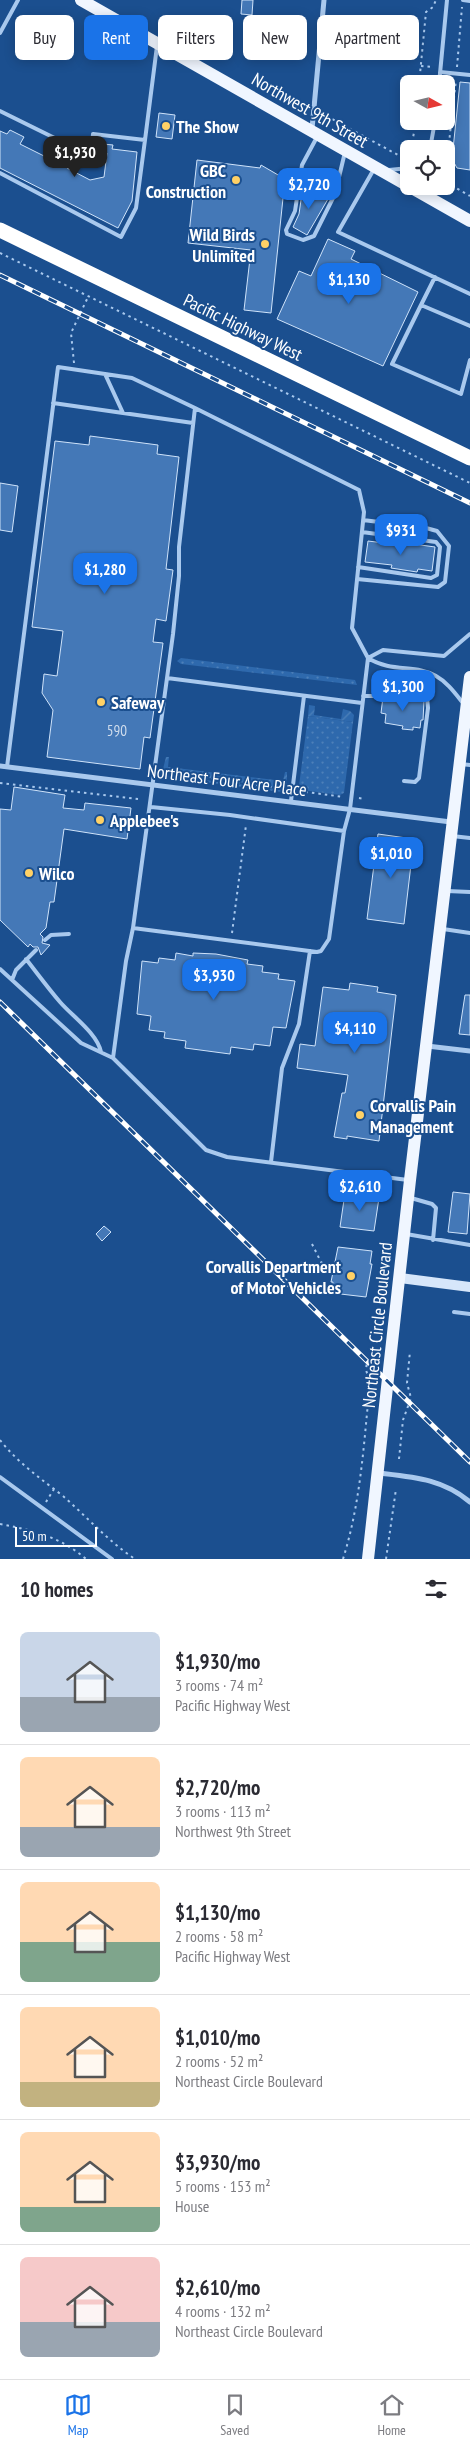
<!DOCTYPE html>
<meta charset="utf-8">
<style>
body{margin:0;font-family:"PT Sans Narrow",sans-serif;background:#f2f2f3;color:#2b2b33;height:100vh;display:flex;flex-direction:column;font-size:19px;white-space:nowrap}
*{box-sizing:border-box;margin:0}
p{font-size:16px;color:#7c7c81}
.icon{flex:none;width:28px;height:28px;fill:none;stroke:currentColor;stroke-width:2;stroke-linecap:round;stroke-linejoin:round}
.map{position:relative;height:1559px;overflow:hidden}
.drawer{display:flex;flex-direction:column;background:#fff;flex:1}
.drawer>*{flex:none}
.top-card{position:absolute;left:15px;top:15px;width:440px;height:45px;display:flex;gap:10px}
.needle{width:32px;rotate:98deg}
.fabs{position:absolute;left:400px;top:75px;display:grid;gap:10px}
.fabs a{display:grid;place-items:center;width:55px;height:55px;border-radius:8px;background:#fff;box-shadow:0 2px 12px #0003;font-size:25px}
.scale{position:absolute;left:15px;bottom:12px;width:82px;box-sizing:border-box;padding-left:5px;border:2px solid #fff;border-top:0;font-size:14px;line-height:18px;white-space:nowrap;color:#fff;-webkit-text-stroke:4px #1b4f8f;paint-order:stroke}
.price{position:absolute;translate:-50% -42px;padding:0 11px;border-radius:10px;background:#1a73e8;color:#fff;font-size:16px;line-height:32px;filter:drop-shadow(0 1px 2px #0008)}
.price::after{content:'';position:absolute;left:50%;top:30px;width:15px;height:11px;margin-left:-8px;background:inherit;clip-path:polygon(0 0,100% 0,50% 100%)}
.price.active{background:#222;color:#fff}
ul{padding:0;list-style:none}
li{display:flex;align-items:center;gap:15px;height:125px;padding:0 20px}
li+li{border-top:1px solid #e1e1e2}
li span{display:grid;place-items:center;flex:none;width:140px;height:100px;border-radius:8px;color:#555}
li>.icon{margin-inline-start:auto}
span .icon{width:60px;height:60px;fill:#fffc;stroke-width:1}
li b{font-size:21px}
h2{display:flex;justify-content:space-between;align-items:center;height:60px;padding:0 20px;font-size:21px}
.pill{padding:0 18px;border-radius:8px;background:#fff;box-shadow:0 2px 12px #0003;font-size:18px;line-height:45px}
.pill.active{background:#1a73e8;color:#fff}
.tab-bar{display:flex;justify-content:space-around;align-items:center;height:70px;border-top:1px solid #e1e1e2;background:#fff;font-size:14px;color:#7c7c81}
.tab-bar a{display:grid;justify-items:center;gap:2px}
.tab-bar .active{color:#1a73e8}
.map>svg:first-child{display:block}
</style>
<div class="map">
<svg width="470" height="1559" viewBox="0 0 470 1559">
<defs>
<pattern id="grass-dots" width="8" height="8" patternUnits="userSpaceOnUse" patternTransform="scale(1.25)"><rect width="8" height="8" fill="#2e69ad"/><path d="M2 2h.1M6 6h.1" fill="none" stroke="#4d80b9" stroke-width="1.8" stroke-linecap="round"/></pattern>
<pattern id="garden-furrows" width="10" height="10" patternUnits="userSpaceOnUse" patternTransform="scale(1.25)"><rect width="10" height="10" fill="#2e69ad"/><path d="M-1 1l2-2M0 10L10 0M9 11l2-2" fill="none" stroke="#4d80b9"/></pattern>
</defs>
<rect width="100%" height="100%" fill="#1b4f8f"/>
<!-- grass -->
<path fill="url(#grass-dots)" d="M 181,658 L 355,680 L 357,685 L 181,664 L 177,661 Z
M 308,716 L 353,722 L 344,793 L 340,795 L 302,790 L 299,786 Z"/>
<!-- garden -->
<path fill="url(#garden-furrows)" d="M 309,705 L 315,706 L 314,715 L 341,719 L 343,709 L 350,711 L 354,715 L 353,722 L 308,716 Z
M 166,757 L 169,757 L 168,767 L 275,780 L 283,781 L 285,772 L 287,772 L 287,785 L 281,788 L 166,772 L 163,769 Z
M 166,775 L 284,790 L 282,792 L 166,777 Z"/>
<!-- building -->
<path fill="#4478b7" stroke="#cfe3fa" d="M 242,0 L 253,0 L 252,15 L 241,14 Z
M 460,82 L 470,83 L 470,170 L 457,168 L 452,159 Z
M 159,113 L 175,115 L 172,139 L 156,137 Z
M 10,130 L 24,137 L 20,144 L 52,160 L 54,155 L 70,163 L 67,168 L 90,180 L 104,177 L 107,153 L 102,152 L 103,144 L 113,145 L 112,149 L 137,152 L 132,201 L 118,228 L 0,168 L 0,131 L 7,134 Z
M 197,160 L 260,168 L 261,165 L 285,179 L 271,313 L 244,310 L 251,250 L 188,243 Z
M 303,186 L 328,199 L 307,235 L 293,227 L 299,214 Z
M 328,239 L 355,251 L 351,259 L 418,292 L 383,366 L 277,319 L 299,271 L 311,276 Z
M 90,436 L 158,445 L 157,454 L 179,457 L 166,569 L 173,570 L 166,621 L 156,619 L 153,642 L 163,643 L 150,738 L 144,737 L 140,769 L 47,757 L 53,710 L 42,693 L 44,674 L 57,676 L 63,631 L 32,627 L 55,441 L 89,445 Z
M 0,483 L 18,486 L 12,532 L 0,530 Z
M 368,541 L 392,544 L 392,541 L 435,547 L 432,571 L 418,569 L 417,572 L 391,568 L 392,565 L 365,562 Z
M 387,696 L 424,701 L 423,720 L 421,720 L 420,728 L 413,727 L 413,730 L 402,729 L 403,726 L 385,723 L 386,714 L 381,713 L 383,697 Z
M 14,787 L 65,795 L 63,808 L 84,810 L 85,803 L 131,808 L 127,839 L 64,829 L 54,902 L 50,902 L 46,928 L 40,934 L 43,937 L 42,943 L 50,945 L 41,955 L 38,947 L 33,947 L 30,944 L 28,947 L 0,920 L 0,809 L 11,810 Z
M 378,834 L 414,839 L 404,924 L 367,919 Z
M 176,953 L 193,956 L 193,953 L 216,954 L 248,960 L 247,964 L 263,966 L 262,972 L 279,974 L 278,979 L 295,981 L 286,1028 L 273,1027 L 270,1046 L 254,1044 L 253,1050 L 231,1047 L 230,1054 L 185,1048 L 186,1041 L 164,1038 L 165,1032 L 149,1030 L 151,1016 L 137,1014 L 142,961 L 158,963 L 159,958 L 175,960 Z
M 350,983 L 378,987 L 377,992 L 396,995 L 379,1141 L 347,1136 L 347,1139 L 334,1137 L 342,1093 L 345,1093 L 348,1075 L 297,1068 L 300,1044 L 315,1046 L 323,987 L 349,990 Z
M 465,995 L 470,995 L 470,1035 L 459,1034 Z
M 453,1192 L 470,1194 L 467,1234 L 448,1232 Z
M 345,1193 L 365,1194 L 379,1198 L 374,1231 L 340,1227 Z
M 104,1226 L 111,1232 L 102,1241 L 96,1234 Z
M 338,1247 L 372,1251 L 370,1264 L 372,1264 L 366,1297 L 332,1293 L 333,1282 L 331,1282 Z"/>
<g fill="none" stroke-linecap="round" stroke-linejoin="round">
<!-- path -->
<path stroke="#a9c9ee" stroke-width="2" stroke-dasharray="2.5 4" stroke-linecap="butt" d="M 421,66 L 433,67
M 457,67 L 462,7
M 419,84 L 426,12 L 433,7 L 436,0
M 321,113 L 409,161
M 411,149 L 416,121
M 405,159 L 409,153
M 446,170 L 456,80
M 446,182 L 470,196
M 0,253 L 470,483
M 74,363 L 71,333 L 88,297
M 166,773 L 285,789
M 0,783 L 138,799
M 299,791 L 344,797
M 359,798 L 365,799
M 232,933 L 246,825
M 312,1244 L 321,1262 L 333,1271
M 0,1440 C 18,1463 40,1478 63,1496 C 87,1517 108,1541 135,1559
M 399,1459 L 403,1420 L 411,1398 L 407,1383 L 410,1351
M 46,1502 L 54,1489
M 0,1524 C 32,1530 61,1537 86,1559
M 343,1559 C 361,1502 364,1441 370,1382 L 366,1370 L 367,1361
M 386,1559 L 396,1489"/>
<!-- lane -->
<path stroke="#a9c9ee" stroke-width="4" d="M 463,0 L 470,1
M 0,33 L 18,0
M 440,72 L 470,75
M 439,84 L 447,0
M 0,111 L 83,152 L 92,145 L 93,134 L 145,140 L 157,46
M 317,137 L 302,165 L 295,211 L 286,230 L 287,234 L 303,240 L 314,236 L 335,194 L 345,152
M 430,149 L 435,121
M 374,169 L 338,232 L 470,294
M 389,170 L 409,168
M 0,173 L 121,237 L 136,208 L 145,140
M 427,186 L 432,195
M 421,305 L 435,277
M 470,326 L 421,305 L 392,364 L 461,394 L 470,360
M 105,374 L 123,413
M 53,403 L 193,423
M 195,408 L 359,490 L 364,512 L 352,628 L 368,658 L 350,809 L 344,831 L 329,939 L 321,951 L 317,952 L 133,928 L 173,634 L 179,576 L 179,547 Z
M 358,567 L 431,578 L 437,575 L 440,547 L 436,542 L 362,532
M 357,579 L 438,587 L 445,582 L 449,546 L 437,531 L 426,528 L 363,520
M 167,678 L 362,703
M 363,696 L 377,696 L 388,691 L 427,698 L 428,708 L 419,778 L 415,782 L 404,781
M 463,703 C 455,693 447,682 436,676 C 416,664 392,673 368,658 L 383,650 L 444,656 L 470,634
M 461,764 L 470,765
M 7,767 L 58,367 L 132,378 L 195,408
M 291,801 L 304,696
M 151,807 L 230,815 L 344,831
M 452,836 L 470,838
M 447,891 L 470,892
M 443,929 L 470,933
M 45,940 L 51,935 L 69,934
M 26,959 C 37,973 48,988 60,1002 C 72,1016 97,1033 101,1052
M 0,969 L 81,1043 L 113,1058 L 206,1150 L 227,1157 L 408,1180
M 12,980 L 16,970 L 36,950
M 113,1058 L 126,961 L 133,928
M 271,1162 L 282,1068 L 299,1024 L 310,951
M 411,1198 L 432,1204 L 436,1208 L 433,1240
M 406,1234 L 470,1245
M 454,1312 L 470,1314
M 0,1477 L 112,1559"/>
<!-- street -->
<path stroke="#a9c9ee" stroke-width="5" d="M 312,129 L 324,0
M 0,766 L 451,822
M 427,1046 L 470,1051
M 379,1473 C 414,1477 443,1479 470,1502"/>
<!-- secondary -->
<path stroke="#d6e6fa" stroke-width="10" d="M 400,1278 L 470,1287"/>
<!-- primary -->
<path stroke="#f0f6ff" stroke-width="12" d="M 81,0 L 470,221
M 368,1559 L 410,1180 L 470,677"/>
<!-- highway -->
<path stroke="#fff" stroke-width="15" d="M 0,230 L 470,458"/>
<!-- rail casing -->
<g stroke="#fff" stroke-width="5">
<path id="rail" d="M 0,275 L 470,503
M 0,1002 L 470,1462"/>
</g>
<!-- rail -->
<use href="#rail" stroke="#1b4f8f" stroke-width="3" stroke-dasharray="9" stroke-linecap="butt"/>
</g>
<!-- markers -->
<g fill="#ffd166" stroke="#1b4f8f" stroke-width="2">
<circle cx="166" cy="126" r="5"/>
<circle cx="236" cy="180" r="5"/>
<circle cx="265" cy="244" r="5"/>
<circle cx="101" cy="702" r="5"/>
<circle cx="100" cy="820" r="5"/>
<circle cx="29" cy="873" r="5"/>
<circle cx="360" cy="1115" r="5"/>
<circle cx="351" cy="1276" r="5"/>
</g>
<g text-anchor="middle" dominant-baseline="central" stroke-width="4" stroke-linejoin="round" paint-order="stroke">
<!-- number labels -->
<g font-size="15" fill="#d0dded">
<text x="117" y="730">590</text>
</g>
<!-- street labels -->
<g font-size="18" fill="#fff" stroke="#1b4f8f">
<text transform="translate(310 110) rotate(30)">Northwest 9th Street</text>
<text transform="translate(243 327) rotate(26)">Pacific Highway West</text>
<text transform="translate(227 780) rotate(7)">Northeast Four Acre Place</text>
<text transform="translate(377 1325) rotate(-84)">Northeast Circle Boulevard</text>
</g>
<!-- poi labels -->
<g font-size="18" font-weight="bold" fill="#fff" stroke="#1b4f8f" text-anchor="start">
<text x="176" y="126">The Show</text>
<text x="226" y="170" text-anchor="end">GBC<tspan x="226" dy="21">Construction</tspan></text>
<text x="255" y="234" text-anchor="end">Wild Birds<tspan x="255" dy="21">Unlimited</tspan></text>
<text x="111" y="702">Safeway</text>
<text x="110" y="820">Applebee's</text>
<text x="39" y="873">Wilco</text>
<text x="370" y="1105">Corvallis Pain<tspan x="370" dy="21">Management</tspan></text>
<text x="341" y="1266" text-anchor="end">Corvallis Department<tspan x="341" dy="21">of Motor Vehicles</tspan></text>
</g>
</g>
</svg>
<div class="fabs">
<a><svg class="needle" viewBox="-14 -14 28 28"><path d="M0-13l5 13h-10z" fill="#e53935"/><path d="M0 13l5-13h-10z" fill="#7c7c81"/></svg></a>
<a><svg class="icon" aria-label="locate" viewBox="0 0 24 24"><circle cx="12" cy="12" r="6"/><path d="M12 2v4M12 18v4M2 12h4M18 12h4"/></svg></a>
</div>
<div class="scale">50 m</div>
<b class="price active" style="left:75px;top:178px">$1,930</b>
<b class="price" style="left:309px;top:210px">$2,720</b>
<b class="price" style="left:349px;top:305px">$1,130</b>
<b class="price" style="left:401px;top:556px">$931</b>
<b class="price" style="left:105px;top:595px">$1,280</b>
<b class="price" style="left:403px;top:712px">$1,300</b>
<b class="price" style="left:391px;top:879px">$1,010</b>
<b class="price" style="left:214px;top:1001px">$3,930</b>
<b class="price" style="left:355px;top:1054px">$4,110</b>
<b class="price" style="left:360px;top:1212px">$2,610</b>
<div class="top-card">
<a class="pill">Buy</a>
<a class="pill active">Rent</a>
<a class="pill">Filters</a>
<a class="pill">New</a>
<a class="pill">Apartment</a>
</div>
</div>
<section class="drawer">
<h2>10 homes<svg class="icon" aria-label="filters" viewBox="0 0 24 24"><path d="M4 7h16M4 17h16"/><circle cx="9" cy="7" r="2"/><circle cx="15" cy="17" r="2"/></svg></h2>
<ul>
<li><span style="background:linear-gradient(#c9d6e8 65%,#9aa5b1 0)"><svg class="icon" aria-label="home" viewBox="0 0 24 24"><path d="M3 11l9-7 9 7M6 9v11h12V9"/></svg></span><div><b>$1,930/mo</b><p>3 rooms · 74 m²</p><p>Pacific Highway West</p></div></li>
<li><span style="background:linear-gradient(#ffd9b3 70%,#9aa5b1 0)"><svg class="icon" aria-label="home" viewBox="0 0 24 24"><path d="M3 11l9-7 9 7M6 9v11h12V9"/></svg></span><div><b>$2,720/mo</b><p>3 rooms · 113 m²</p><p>Northwest 9th Street</p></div></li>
<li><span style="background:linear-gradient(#ffd9b3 60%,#7fa58c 0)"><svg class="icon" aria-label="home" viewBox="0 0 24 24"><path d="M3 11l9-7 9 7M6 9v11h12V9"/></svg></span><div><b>$1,130/mo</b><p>2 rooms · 58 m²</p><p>Pacific Highway West</p></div></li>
<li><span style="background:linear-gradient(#ffd9b3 75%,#c2b280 0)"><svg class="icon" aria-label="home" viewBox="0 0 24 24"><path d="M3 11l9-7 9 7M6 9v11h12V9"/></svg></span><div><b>$1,010/mo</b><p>2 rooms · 52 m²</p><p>Northeast Circle Boulevard</p></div></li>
<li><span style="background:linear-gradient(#ffd9b3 75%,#7fa58c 0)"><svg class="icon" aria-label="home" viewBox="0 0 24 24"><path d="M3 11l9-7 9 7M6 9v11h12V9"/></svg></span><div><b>$3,930/mo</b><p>5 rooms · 153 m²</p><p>House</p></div></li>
<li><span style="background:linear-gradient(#f6c9c9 65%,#9aa5b1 0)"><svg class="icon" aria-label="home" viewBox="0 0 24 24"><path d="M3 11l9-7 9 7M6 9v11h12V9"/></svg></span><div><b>$2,610/mo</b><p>4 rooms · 132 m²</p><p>Northeast Circle Boulevard</p></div></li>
</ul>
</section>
<nav class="tab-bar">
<a class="active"><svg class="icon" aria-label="map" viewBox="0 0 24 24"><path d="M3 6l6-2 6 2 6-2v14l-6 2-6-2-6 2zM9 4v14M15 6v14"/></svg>Map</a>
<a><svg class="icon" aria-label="saved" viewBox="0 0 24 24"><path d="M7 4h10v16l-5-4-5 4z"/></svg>Saved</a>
<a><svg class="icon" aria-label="home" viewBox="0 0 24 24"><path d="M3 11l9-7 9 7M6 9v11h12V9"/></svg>Home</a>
</nav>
